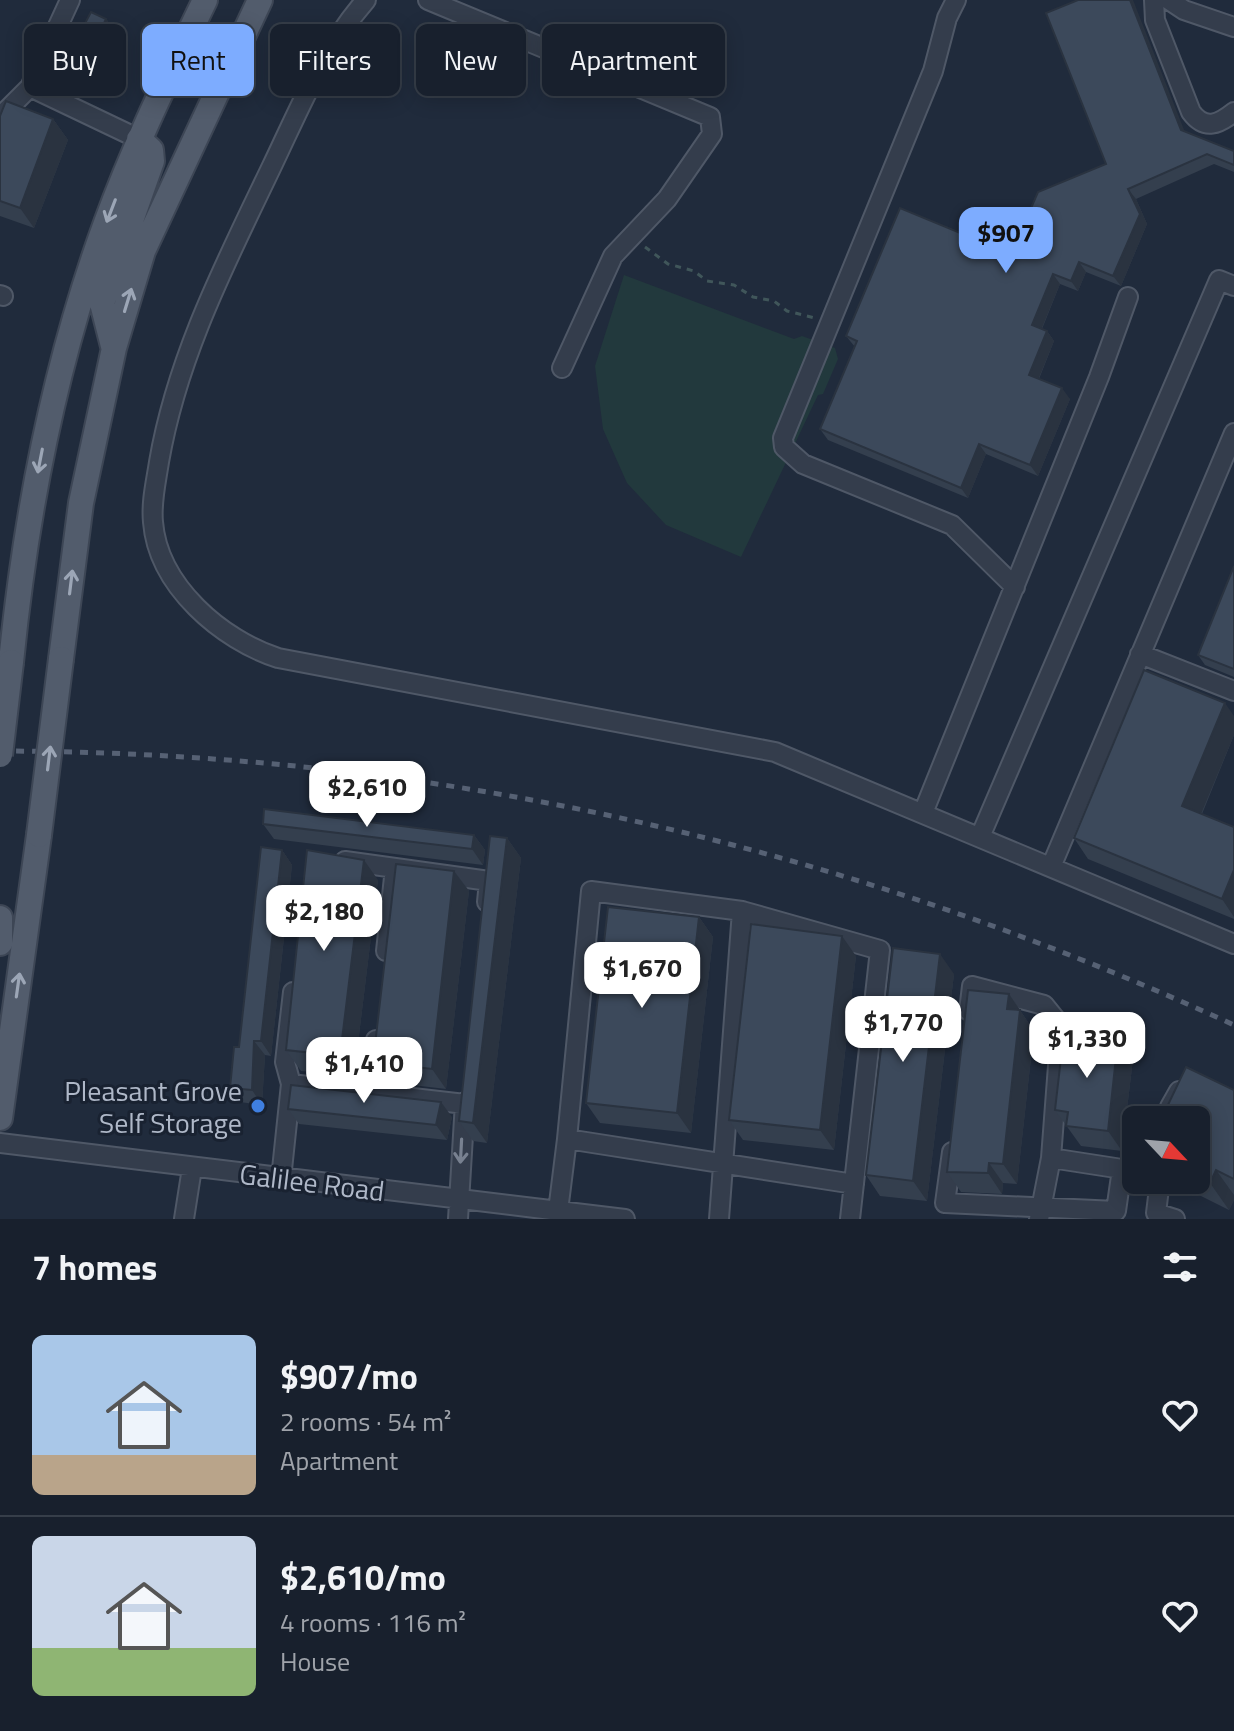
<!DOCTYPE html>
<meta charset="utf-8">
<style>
body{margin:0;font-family:"Titillium Web",sans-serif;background:#252d39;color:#f1f3f6;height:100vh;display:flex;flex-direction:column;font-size:30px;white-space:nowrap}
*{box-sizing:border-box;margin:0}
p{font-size:26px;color:#9fa3aa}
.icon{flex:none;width:44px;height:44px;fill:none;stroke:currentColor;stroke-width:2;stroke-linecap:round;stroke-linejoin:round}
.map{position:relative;height:1219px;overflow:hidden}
.details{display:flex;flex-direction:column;background:#18202d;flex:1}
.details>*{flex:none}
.top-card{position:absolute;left:24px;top:24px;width:800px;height:72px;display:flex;gap:16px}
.needle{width:52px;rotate:116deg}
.fabs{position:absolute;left:1122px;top:1106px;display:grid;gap:16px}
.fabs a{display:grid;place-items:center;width:88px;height:88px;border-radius:12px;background:#18202d;box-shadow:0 4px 20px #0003,0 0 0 2px #363e49;font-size:40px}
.price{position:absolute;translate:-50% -68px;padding:0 18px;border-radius:16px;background:#fff;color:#222;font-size:26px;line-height:52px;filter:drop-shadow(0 2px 4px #0008)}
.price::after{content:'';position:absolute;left:50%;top:48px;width:24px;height:18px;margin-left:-12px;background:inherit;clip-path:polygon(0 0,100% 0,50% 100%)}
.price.current{background:#7dacff;color:#111}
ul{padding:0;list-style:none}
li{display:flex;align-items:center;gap:24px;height:200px;padding:0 32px}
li+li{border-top:2px solid #363e49}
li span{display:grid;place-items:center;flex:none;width:224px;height:160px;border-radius:12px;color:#555}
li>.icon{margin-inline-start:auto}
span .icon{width:96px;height:96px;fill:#fffc;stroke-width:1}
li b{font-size:34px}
h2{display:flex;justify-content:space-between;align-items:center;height:96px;padding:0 32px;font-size:34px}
.pill{padding:0 28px;border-radius:12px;background:#18202d;box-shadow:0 4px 20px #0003,0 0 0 2px #363e49;font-size:28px;line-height:72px}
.pill.current{background:#7dacff;color:#111}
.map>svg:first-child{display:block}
</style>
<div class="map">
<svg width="1234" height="1219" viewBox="0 0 1234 1219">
<rect width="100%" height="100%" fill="#202b3c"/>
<!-- park -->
<path fill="#22393d" d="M 624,275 L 794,339 L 802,336 L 835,348 L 838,359 L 823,394 L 818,395 L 741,557 L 666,525 L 627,483 L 603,429 L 595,366 Z"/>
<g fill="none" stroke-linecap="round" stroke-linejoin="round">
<!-- minor casing -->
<g stroke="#4f5867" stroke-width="22">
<path id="minor" d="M 366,0 C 323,49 299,110 271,168 C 225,264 177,357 159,462 C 156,482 151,502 153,522 C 158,586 222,640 278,658 L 775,752 L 1234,944
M 428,0 L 710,117 L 712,134 L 667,199 L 613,256 L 562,368
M 956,0 L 947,18 L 933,71 L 783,438 L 784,447 L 803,464 L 952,525 L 1015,587
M 1154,0 L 1155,20 L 1191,112 C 1205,131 1219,124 1234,112
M 1169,0 L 1184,10 L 1234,27
M 30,87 L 139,139
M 0,117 L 30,87 L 70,0
M 0,295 L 3,296
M 1140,654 L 1234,691
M 923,813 L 1099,377 L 1128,297
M 980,837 L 1219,280 L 1234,286
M 345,861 L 489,881 L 487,902
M 1051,867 L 1234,433
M 386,951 L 395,868
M 969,1011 L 972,986 L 1044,1005 L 1061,1026 L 1051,1158 L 1039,1219
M 291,1084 L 465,1104
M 371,1093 L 376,1040
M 1168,1120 L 1170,1107 L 1179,1091
M 567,1139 L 591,891 L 742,911
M 0,1143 L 625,1219
M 952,1152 L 945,1203 L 1116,1211 L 1122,1169 L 1051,1158
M 281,1179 L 291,1084 L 285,1062 L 293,992
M 1160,1180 L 1156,1213 L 1175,1219
M 558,1211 L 567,1139 L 854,1184
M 184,1219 L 192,1168
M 458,1219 L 465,1102
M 719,1219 L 742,911 L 880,950 L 850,1219"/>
</g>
<!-- major casing -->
<g stroke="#3d4655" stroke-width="28">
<path id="major" d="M 113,346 L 102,303 L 152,161 L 151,150 L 139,139
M 61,659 L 81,503 L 114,348 L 143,251 L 260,0
M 11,662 C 26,512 54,365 106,223 C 134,146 170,73 205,0
M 0,918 L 0,943
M 0,1118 L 39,835"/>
</g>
<!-- path -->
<path stroke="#40565a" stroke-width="3" stroke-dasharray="6 6" stroke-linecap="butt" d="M 645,247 L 668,264 L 694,271 L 707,281 L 734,285 L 753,297 L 774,301 L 787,311 L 815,318"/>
<!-- minor -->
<use href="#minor" stroke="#343d4c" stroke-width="18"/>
<!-- major -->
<use href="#major" stroke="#525c6c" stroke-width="24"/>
<!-- rail -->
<path stroke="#566174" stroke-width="5" stroke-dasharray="8 8" stroke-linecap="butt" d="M 0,751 C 435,752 839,844 1234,1025"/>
<!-- major-bridge casing -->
<g stroke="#3d4655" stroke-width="28" stroke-linecap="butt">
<path id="major-bridge" d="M 0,755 L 11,662
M 39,835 L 61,659"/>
</g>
<!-- major-bridge -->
<use href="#major-bridge" stroke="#525c6c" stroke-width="24"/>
</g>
<!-- wall -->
<path fill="#343f4e" d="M 106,19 L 114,29 L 105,47 L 89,39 L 82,29 Z
M 0,116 L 53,119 L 68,140 L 34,228 L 0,216 Z
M 1185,131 L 1234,151 L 1234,172 L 1214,164 L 1136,199 L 1147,224 L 1121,286 L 1086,272 L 1078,291 L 1060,284 L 1042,329 L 1047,331 L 1054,341 L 1039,379 L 1070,399 L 1038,476 L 986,454 L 968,498 L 828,440 L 820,429 L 855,347 L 846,336 L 1011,254 L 1106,164 Z
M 1234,566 L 1234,677 L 1205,665 L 1198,655 Z
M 1234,716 L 1234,735 L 1202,814 L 1234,827 L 1234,919 L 1088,859 L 1074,838 Z
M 263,824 L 474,835 L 485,850 L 483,865 L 274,839 Z
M 507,838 L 521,858 L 487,1143 L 473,1141 L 459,1121 Z
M 282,850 L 292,865 L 271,1056 L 265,1055 L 262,1105 L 240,1102 L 230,1088 Z
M 454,871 L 469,891 L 446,1089 L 387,1082 L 373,1062 Z
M 378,880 L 354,1076 L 301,1071 L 286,1050 Z
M 699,917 L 713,937 L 691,1133 L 600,1123 L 586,1103 Z
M 856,956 L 834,1150 L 743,1140 L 729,1120 Z
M 954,974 L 927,1201 L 880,1196 L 866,1175 Z
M 1009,994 L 1034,1031 L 1017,1184 L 1003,1183 L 1002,1194 L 961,1192 L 947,1172 Z
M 1118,1039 L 1133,1059 L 1122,1151 L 1081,1146 L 1055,1110 Z
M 1234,1090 L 1234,1200 L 1229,1210 L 1177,1184 L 1174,1180 L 1196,1180 L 1196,1120 L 1173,1120 L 1166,1109 Z
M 288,1109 L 452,1117 L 447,1140 L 299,1124 Z"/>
<!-- shaded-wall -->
<path fill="#2a3340" d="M 1130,0 L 1133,0 L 1188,140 L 1181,130 Z
M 106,19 L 114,29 L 105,47 L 98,36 Z
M 53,119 L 68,140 L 34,228 L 20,208 Z
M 1128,189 L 1136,199 L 1147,224 L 1121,286 L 1113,276 Z
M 1079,262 L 1086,272 L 1078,291 L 1071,281 Z
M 1053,274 L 1060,284 L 1039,335 L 1032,325 Z
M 1047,331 L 1054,341 L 1036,385 L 1029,375 Z
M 1062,388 L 1070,399 L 1038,476 L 1030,465 Z
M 979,444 L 986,454 L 968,498 L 961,488 Z
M 1225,703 L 1234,716 L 1234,735 L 1196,826 L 1182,806 Z
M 474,835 L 485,850 L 483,865 L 472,849 Z
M 507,838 L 521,858 L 487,1143 L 473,1123 Z
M 282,850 L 292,865 L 271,1056 L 261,1041 Z
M 364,860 L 378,880 L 354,1076 L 340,1056 Z
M 1234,870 L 1234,917 L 1222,899 Z
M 454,871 L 469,891 L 446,1089 L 432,1069 Z
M 699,917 L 713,937 L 691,1133 L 677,1113 Z
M 842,936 L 856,956 L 834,1150 L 820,1130 Z
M 940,954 L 954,974 L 927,1201 L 913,1181 Z
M 1009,994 L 1034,1031 L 1017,1184 L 1003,1164 L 1007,1009 Z
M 1118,1039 L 1133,1059 L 1122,1151 L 1108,1131 Z
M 254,1041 L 265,1055 L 262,1105 L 252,1090 Z
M 441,1102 L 452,1117 L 447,1140 L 436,1125 Z
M 989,1163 L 1003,1183 L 1002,1194 L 988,1173 Z
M 1216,1170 L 1234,1195 L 1234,1200 L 1229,1210 L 1210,1183 Z"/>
<!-- building -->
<path fill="#3c495b" stroke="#2a3340" stroke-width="2" d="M 1078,0 L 1130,0 L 1181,130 L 1234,151 L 1234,165 L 1207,154 L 1128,189 L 1140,214 L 1113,276 L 1079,262 L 1071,281 L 1053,274 L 1032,325 L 1047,331 L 1029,375 L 1062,388 L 1030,465 L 979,444 L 961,488 L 820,429 L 857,341 L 846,336 L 900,208 L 1011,254 L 1038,192 L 1106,164 L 1046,13 Z
M 91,12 L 106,19 L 98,36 L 82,29 Z
M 6,101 L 53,119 L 20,208 L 0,201 L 0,116 Z
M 1234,566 L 1234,669 L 1198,655 Z
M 1144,670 L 1225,703 L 1182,806 L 1234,827 L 1234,870 L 1222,899 L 1074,838 Z
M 264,809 L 474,835 L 472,849 L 263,824 Z
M 490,836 L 507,838 L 473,1123 L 459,1121 Z
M 261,847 L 282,850 L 261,1041 L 254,1041 L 252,1090 L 230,1088 L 234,1047 L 239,1047 Z
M 307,850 L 364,860 L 340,1056 L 286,1050 Z
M 396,864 L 454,871 L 432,1069 L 373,1062 Z
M 608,907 L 699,917 L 677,1113 L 586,1103 Z
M 751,924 L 842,936 L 820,1130 L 729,1120 Z
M 893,948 L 940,954 L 913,1181 L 866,1175 Z
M 968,990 L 1009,994 L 1007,1009 L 1020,1010 L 1003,1164 L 989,1163 L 988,1173 L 947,1172 Z
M 1064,1032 L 1118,1039 L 1108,1131 L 1066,1126 L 1068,1112 L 1055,1110 Z
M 1186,1067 L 1234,1090 L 1234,1179 L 1216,1170 L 1210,1183 L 1196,1176 L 1196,1120 L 1176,1120 L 1179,1115 L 1166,1109 Z
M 291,1085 L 441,1102 L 436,1125 L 288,1109 Z"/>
<!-- one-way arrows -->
<defs><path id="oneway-shaft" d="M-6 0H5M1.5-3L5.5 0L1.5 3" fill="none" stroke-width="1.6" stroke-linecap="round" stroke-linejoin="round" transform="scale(2)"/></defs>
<g stroke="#9ca6b6">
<use href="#oneway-shaft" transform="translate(111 211) rotate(111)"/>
<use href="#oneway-shaft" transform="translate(128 300) rotate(-73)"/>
<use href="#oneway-shaft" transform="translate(40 461) rotate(101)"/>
<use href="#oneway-shaft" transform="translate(71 582) rotate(-83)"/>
<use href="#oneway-shaft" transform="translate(49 758) rotate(-83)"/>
<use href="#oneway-shaft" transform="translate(18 985) rotate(-82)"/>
</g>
<use stroke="#788190" href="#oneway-shaft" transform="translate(461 1151) rotate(93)"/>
<!-- markers -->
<circle fill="#3f7fe0" stroke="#192231" stroke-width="3" cx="258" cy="1106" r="8"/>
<g text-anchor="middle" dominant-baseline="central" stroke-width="6" stroke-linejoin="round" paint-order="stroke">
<!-- poi labels -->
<g font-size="28" fill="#afb8c8" stroke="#192231" text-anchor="end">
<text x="242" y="1090">Pleasant Grove<tspan x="242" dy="32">Self Storage</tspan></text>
</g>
<!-- street labels -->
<g font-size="28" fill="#afb8c8" stroke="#192231">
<text transform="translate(312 1182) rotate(7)">Galilee Road</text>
</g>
</g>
</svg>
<div class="fabs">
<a><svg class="needle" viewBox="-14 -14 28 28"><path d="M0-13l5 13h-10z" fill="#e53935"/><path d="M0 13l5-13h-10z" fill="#9fa3aa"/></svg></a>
</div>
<b class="price current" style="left:1006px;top:275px">$907</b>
<b class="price" style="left:367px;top:829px">$2,610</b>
<b class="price" style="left:324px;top:953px">$2,180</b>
<b class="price" style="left:642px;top:1010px">$1,670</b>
<b class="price" style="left:903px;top:1064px">$1,770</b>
<b class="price" style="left:1087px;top:1080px">$1,330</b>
<b class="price" style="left:364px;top:1105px">$1,410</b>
<div class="top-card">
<a class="pill">Buy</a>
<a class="pill current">Rent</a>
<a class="pill">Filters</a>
<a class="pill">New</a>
<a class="pill">Apartment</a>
</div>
</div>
<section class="details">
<h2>7 homes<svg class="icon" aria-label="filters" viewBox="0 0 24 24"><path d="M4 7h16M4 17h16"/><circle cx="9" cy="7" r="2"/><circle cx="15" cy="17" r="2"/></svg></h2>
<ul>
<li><span style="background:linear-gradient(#a9c7e8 75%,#b9a48a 0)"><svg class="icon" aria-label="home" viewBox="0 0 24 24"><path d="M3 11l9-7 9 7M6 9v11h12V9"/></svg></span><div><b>$907/mo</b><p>2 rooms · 54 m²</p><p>Apartment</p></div><svg class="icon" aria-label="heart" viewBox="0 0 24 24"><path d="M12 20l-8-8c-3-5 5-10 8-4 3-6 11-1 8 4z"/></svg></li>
<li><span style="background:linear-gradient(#c9d6e8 70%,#8fb573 0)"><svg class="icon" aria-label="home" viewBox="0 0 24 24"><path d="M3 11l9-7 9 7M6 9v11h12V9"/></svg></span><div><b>$2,610/mo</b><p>4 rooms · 116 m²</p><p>House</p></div><svg class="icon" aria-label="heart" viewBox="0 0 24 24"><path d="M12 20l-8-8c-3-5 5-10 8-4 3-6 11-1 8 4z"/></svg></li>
</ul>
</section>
